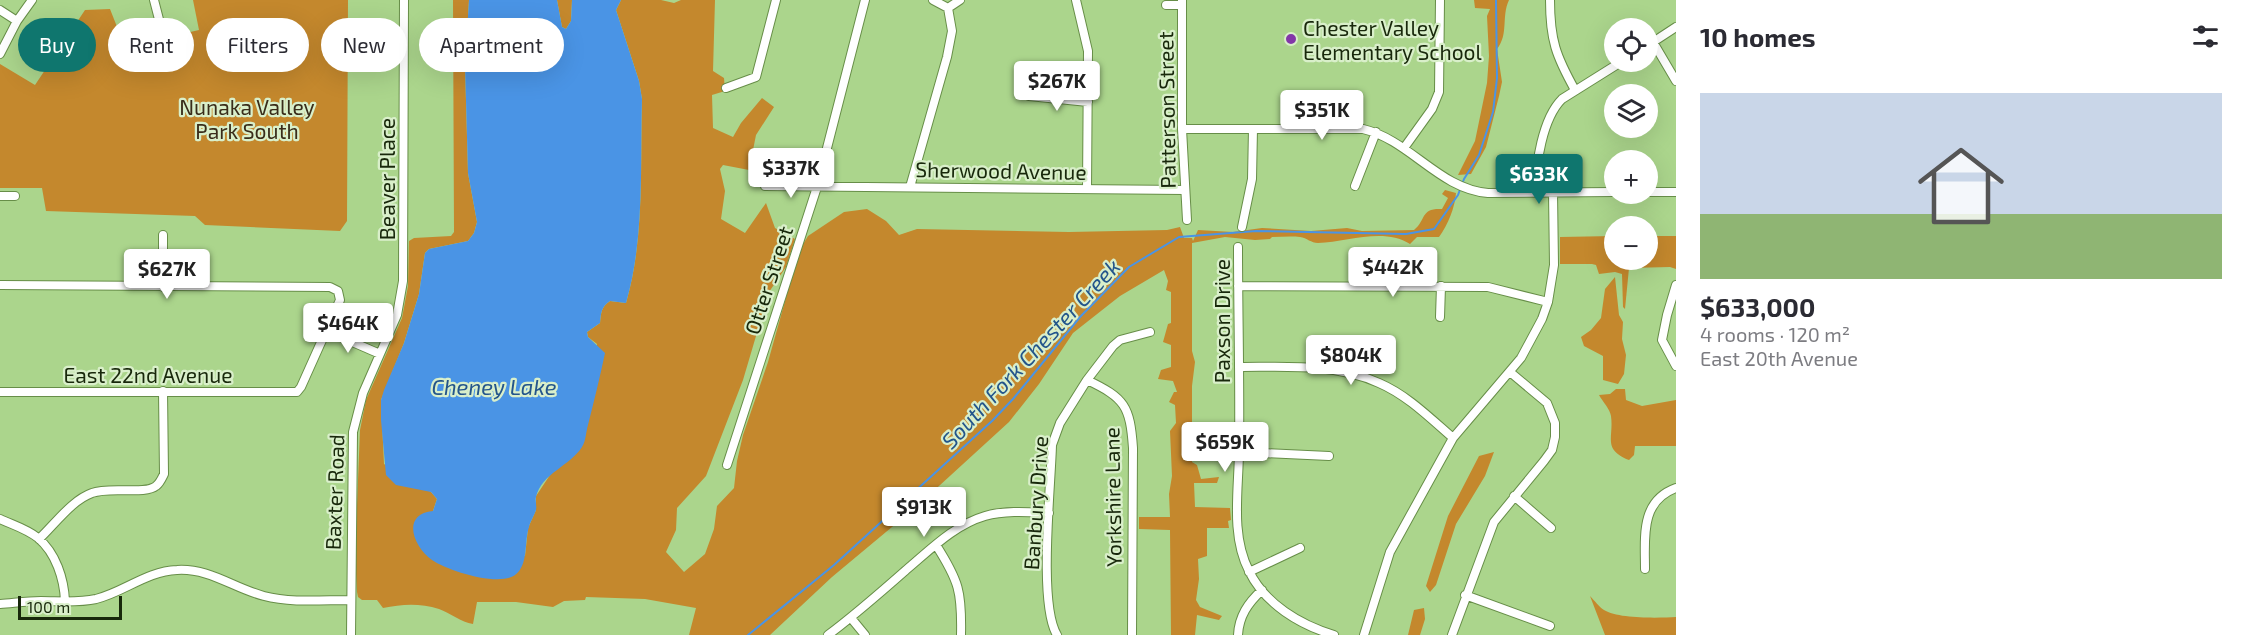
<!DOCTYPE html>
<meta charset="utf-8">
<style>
body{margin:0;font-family:"Exo 2",sans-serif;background:#f7f7f7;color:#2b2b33;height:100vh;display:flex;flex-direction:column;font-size:22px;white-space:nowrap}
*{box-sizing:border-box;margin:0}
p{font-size:20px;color:#7c7c81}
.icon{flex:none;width:33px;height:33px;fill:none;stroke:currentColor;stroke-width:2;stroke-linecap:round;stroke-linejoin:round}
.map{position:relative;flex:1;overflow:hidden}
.panel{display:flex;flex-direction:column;background:#fff;width:570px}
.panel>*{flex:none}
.guide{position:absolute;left:18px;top:18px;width:570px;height:54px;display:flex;gap:12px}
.controls{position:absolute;left:1604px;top:18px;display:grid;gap:12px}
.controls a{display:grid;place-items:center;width:54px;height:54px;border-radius:50%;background:#fff;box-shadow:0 6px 24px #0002;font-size:30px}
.scale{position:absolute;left:18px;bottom:15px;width:104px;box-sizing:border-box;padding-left:6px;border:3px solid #18280b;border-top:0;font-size:16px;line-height:21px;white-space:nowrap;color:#18280b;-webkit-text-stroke:4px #d9efca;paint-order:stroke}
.price{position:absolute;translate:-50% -51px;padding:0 14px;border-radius:6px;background:#fff;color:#222;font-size:20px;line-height:39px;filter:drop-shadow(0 2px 3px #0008)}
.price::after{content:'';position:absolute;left:50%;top:36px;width:18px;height:14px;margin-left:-9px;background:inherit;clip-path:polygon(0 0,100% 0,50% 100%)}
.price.current{background:#0f766e;color:#fff}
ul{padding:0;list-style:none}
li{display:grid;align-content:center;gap:12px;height:318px;padding:0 24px}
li+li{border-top:2px solid #e1e1e2}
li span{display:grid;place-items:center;height:186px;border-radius:0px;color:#555}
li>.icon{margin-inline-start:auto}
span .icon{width:108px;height:108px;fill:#fffc;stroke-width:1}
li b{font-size:26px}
h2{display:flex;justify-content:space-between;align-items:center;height:72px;padding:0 24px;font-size:26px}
.tag{padding:0 21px;border-radius:27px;background:#fff;box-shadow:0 6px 24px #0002;font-size:21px;line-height:54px}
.tag.current{background:#0f766e;color:#fff}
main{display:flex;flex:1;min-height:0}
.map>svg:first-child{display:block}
</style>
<main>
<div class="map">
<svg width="1676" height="635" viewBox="0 0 1676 635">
<rect width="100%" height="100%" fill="#abd58c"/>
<!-- green -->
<path fill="#c4882d" d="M 193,0 L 348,0 L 347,221 L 340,231 L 205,225 L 195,216 L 46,211 L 42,188 L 0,188 L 0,64 L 35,85 L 85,10 L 110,9 L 125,47 L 199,30 Z
M 453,0 L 469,0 L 465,65 L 468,173 L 477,222 L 474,233 L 468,241 L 429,249 L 425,253 L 419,294 L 404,343 L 381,400 L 384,464 L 431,492 L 437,499 L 433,511 L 525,556 L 528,528 L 536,510 L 536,496 L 552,472 L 568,460 L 597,344 L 588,337 L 587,332 L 600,323 C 601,313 601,307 610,301 L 626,303 C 645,237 640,167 642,99 L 639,81 L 616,10 L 621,0 L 661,0 L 674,3 L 681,0 L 715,0 L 713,71 L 724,78 L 725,91 L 712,95 L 713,128 L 733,137 L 741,123 L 762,98 L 774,107 L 756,135 L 749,170 L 723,165 L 720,169 L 725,191 L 721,219 L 745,233 L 766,203 L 775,228 L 795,239 L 786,267 L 769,292 L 743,380 L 706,476 L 677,508 L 676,530 L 666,552 L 684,572 L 705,554 L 714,529 L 717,506 L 734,488 L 737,461 L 743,435 L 768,362 L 799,251 L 808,236 L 844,212 L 867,209 L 886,221 L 899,235 L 917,229 L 1069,232 L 1167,230 L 1180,227 L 1184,238 L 1192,238 L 1193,241 L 1198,230 L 1233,232 L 1262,228 L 1311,231 L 1347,228 L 1362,231 L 1414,230 C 1427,219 1420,208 1442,209 L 1448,198 L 1442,194 L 1445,190 L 1456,193 C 1455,207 1448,225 1439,237 L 1417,237 L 1410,244 C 1384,227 1347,242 1318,243 C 1311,243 1307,238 1300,237 C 1291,236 1281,237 1272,237 L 1270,239 L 1255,240 L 1225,237 L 1192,243 L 1192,351 L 1195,362 L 1192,386 L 1192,462 L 1197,465 L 1201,479 L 1219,477 L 1217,483 L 1194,483 L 1195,507 L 1230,508 L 1231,520 L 1228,521 L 1229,528 L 1207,528 L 1207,556 L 1198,559 L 1199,579 L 1196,600 L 1200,607 L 1222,616 L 1219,620 L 1197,615 L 1195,635 L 1171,635 L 1170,530 L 1139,529 L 1139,517 L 1170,517 L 1169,494 L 1172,476 L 1170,431 L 1176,423 L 1175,405 L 1169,402 L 1174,392 L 1177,392 L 1173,381 L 1158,379 L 1161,370 L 1171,367 L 1171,345 L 1163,342 L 1168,324 L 1171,323 L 1171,292 L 1166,290 L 1168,281 L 1164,270 L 1120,296 L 1073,333 L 1039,384 L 1009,422 L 916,507 L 832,577 L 770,635 L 689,635 L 696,608 L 645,599 L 586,597 L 585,600 L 564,601 L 553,607 L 516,602 L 477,602 L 473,624 C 461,622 450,613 439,609 C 420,603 402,604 383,608 L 377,600 L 362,600 L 358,597 L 357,592 L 355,555 L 360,430 L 366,400 L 402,318 L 408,286 L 409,241 L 414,238 L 451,236 L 454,232 Z
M 557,0 L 572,0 L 571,21 L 566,29 L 562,27 Z
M 1474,0 L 1509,0 C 1501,17 1509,34 1497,49 L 1502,82 L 1499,96 L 1486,147 L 1471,174 L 1458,175 L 1475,141 L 1487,83 L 1489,56 L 1487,16 L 1490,9 L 1475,8 Z
M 1614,236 L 1614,260 L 1647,260 L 1647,236 L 1676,236 L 1676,269 L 1670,267 L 1629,268 L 1625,309 L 1623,307 L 1622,274 L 1615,272 L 1599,274 L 1596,265 L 1592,264 L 1560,264 L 1560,237 Z
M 1615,277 L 1619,315 L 1623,322 L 1622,339 L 1626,355 L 1624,374 L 1618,384 L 1603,380 L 1603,356 L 1584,346 L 1581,337 L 1591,330 L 1601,318 L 1605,289 Z
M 1616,389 L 1625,389 L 1626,400 L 1642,406 L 1676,400 L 1676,446 L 1635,446 L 1634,455 L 1629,460 C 1602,449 1614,438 1611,416 C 1610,409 1603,402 1599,395 L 1610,394 Z
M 1494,452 L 1485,476 L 1456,524 L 1436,585 L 1430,592 L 1426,586 L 1448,516 L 1479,456 Z
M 1590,596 C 1595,601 1599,607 1604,610 C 1618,619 1659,618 1676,617 L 1676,635 L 1605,635 Z
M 1424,608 L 1425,619 L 1420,635 L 1408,635 L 1414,610 Z"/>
<!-- water -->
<path fill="#4a94e5" d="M 469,0 L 557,0 L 562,27 L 566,29 L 571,21 L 572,0 L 621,0 L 616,10 L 639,81 L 642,99 C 640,167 645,237 626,303 L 610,301 C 601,307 601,313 600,323 L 587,332 L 588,337 L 605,353 C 600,377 594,401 588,425 C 586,431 586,441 582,447 C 570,466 542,473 536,497 C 535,501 537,506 536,510 C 534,516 530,522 529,527 C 524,541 529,565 515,575 C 499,587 448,571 432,560 C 413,547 401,514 433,511 L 437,499 L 431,492 L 396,485 L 386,475 L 381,420 L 381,400 L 384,390 L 404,343 L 419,294 L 425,253 L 429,249 L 468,241 L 474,233 L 477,222 L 468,173 L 465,65 Z"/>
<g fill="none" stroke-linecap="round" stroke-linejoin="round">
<!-- stream -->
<path stroke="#4a94e5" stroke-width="2" d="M 748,635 L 834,565 L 992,421 L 1013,399 L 1080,317 L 1129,267 L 1179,237 L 1256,231 L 1406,234 L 1434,229 L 1458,195 L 1464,179 L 1479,155 L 1493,112 L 1497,78 L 1496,0"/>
<!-- minor casing -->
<g stroke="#678e48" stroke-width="10">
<path id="minor" d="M 154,0 L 162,31
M 1076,0 L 1088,51 L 1087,189
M 1182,0 L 1182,129 L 1187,220
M 1550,0 C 1550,40 1556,56 1575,90
M 1166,5 L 1182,5
M 948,8 L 960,0
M 0,10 L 17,21
M 1653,42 L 1676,81
M 1647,46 L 1676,27
M 0,54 L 17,21 L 32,0
M 726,88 L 756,77 L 776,0
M 1029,96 L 1088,102
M 1182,129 L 1363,129 C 1410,140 1439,189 1488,193 L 1614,192
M 1404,148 L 1432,109 L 1439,92 L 1440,0
M 765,186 L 1185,190
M 1355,186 L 1376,132
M 910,187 L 947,57 L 952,31 L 948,8 L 933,0
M 1535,192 C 1536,164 1542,119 1562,99 L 1621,62
M 1647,192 L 1676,192
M 0,196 L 15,196
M 1242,227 L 1252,179 L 1253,129
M 163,235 L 163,287
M 1238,247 C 1238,314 1240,382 1239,449 C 1239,489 1230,534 1249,571 C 1265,604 1300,625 1334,635
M 0,285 L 330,287 L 338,291 L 340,300 L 301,387 L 297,392 L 0,392
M 1676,285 L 1667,315 L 1662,340 L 1676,366
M 1238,286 L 1488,287 L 1548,302
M 1440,317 L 1441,286
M 327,331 L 380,354
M 1239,367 C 1286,367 1335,363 1379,383 C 1407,395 1430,418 1453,438
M 1087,380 C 1125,398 1130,406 1133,448 L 1132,635
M 1240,452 L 1329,456
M 727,465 L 817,187 L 865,0
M 1514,496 L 1551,528
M 0,519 C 13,525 27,529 38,538 C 56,553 64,579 65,601
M 39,539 C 55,524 72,500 92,493 C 109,486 145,495 156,486 C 160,483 162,478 164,474 L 163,391
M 936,545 C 959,581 962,592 961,635
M 1645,569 C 1645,537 1640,501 1676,488
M 1249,572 L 1300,548
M 1465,595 L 1550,626
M 0,604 C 14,603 27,601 41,601 C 59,601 78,603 96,599 C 124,592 147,571 177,570 C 210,568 233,588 264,596 C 291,603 322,600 350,600
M 851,618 L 865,635
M 351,635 L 353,432 L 363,393 L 397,315 L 403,281 L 404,0
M 828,635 C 855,615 881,592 906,570 C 930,550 954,525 985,516 C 1005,510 1029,512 1049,513
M 1057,635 C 1038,604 1051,486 1052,445 L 1060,423 L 1087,380 L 1113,346 L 1120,340 L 1150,332
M 1238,635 C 1239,616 1248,603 1262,590
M 1364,635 L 1390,552 L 1453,438 L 1521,358 L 1542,319 L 1548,302 L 1554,265 L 1553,192
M 1452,635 L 1494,522 L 1544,461 L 1552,450 L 1555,437 L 1555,423 L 1547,403 L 1510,372"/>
</g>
<!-- minor -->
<use href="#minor" stroke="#fff" stroke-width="8"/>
</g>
<!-- markers -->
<circle fill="#8337a8" stroke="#d9efca" stroke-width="2" cx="1291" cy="39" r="6"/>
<g text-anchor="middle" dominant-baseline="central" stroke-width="4.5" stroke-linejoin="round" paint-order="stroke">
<!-- poi labels -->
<g font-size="21" fill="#18280b" stroke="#d9efca" text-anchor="start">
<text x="1303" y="27">Chester Valley<tspan x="1303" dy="24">Elementary School</tspan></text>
</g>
<!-- park labels -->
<g font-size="21" fill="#392c1a" stroke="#d9efca">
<text x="247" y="106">Nunaka Valley<tspan x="247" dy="24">Park South</tspan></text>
</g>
<!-- street labels -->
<g font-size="21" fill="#18280b" stroke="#d9efca">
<text transform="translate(1166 110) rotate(-91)">Patterson Street</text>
<text transform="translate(1001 170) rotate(1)">Sherwood Avenue</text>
<text transform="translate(386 179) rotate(-90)">Beaver Place</text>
<text transform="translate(768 280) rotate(-72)">Otter Street</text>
<text transform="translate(1221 321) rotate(-90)">Paxson Drive</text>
<text x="148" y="374">East 22nd Avenue</text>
<text transform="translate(334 492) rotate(-88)">Baxter Road</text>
<text transform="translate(1112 497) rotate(-91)">Yorkshire Lane</text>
<text transform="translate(1035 503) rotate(-86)">Banbury Drive</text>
</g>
<!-- water labels -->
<g font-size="22" font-style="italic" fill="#23558b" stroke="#d9efca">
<text transform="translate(1030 353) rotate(-47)">South Fork Chester Creek</text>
<text x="494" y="386">Cheney Lake</text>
</g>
</g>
</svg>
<div class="controls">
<a><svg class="icon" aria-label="locate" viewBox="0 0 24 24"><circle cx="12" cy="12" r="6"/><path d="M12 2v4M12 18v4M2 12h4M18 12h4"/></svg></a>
<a><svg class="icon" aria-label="layers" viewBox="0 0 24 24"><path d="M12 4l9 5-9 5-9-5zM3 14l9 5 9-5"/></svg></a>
<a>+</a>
<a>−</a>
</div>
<div class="scale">100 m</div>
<b class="price" style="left:1057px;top:112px">$267K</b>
<b class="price" style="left:1322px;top:141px">$351K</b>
<b class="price" style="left:791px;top:199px">$337K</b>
<b class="price current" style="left:1539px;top:205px">$633K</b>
<b class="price" style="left:1393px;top:298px">$442K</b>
<b class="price" style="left:167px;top:300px">$627K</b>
<b class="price" style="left:348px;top:354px">$464K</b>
<b class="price" style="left:1351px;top:386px">$804K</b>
<b class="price" style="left:1225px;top:473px">$659K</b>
<b class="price" style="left:924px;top:538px">$913K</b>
<div class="guide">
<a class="tag current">Buy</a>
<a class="tag">Rent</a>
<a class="tag">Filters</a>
<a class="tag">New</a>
<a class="tag">Apartment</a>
</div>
</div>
<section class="panel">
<h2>10 homes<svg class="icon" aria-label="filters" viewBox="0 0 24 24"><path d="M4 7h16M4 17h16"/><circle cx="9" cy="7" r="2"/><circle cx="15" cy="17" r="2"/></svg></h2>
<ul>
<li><span style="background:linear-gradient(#c9d6e8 65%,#8fb573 0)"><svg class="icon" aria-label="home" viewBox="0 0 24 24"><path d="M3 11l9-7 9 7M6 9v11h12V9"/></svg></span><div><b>$633,000</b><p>4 rooms · 120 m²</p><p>East 20th Avenue</p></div></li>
</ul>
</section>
</main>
